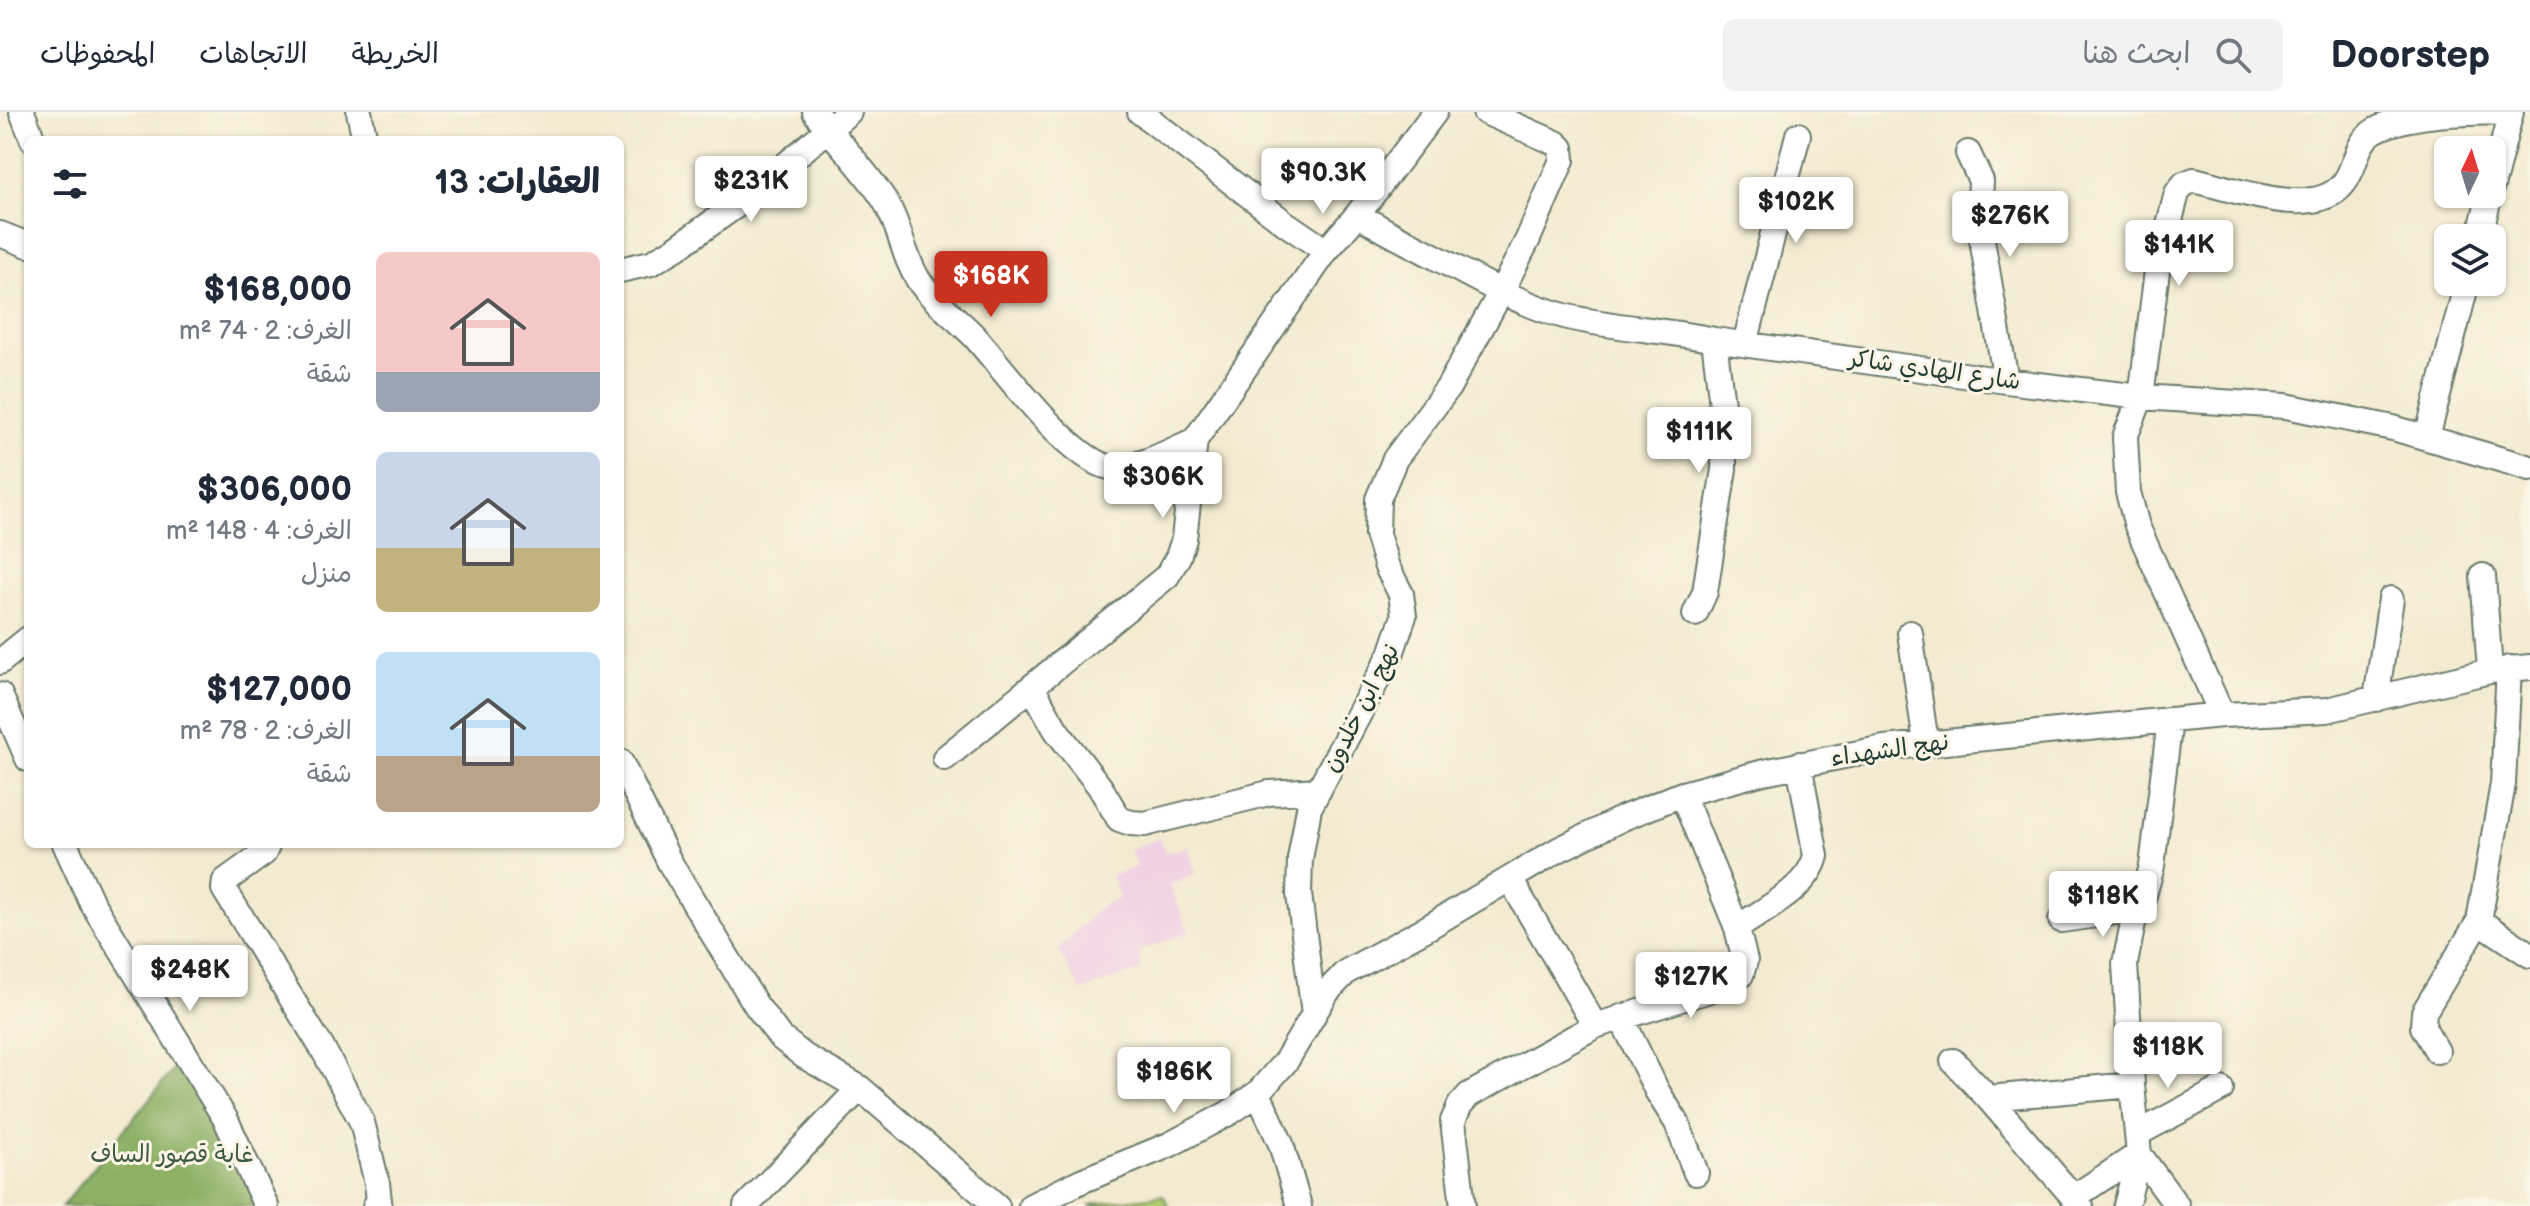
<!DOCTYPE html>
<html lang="ar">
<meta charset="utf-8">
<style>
body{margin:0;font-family:"Balsamiq Sans","Playpen Sans Arabic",sans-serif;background:#f2f2f3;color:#1f2937;direction:rtl;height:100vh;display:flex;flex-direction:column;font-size:30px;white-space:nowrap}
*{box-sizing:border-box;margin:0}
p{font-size:26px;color:#747a83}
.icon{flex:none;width:44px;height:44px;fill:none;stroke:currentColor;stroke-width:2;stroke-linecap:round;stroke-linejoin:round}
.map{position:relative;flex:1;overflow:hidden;direction:ltr}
.drawer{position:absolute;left:24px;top:24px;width:600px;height:712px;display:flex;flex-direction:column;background:#fff;border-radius:12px;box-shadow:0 2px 6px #0004;direction:rtl}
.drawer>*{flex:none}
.needle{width:52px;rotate:4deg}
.buttons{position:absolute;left:2434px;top:24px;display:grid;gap:16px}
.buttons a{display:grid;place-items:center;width:72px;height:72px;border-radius:12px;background:#fff;box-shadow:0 2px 6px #0004;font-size:40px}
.price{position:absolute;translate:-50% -68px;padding:0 18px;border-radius:8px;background:#fff;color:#222;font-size:26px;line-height:52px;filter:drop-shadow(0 2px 4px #0008)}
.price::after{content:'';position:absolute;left:50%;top:48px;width:24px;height:18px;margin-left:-12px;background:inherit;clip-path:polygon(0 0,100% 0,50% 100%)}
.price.current{background:#c8321e;color:#fff}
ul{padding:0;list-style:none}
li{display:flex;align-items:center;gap:24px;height:200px;padding:0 24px}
li span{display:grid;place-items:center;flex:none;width:224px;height:160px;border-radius:12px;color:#555}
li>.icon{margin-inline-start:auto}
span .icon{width:96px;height:96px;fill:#fffc;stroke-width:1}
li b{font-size:34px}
h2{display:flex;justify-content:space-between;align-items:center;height:96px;padding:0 24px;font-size:34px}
header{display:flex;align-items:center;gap:48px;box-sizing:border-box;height:112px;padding:0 40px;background:#fff;border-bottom:2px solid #e0e1e3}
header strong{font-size:38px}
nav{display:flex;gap:44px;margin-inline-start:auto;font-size:28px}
.search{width:560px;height:72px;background:#f2f2f3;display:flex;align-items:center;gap:20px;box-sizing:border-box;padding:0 28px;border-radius:12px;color:#747a83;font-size:30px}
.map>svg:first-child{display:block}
</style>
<header>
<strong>Doorstep</strong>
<div class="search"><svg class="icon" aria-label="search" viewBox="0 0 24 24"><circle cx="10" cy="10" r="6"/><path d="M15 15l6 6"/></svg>ابحث هنا</div>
<nav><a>الخريطة</a><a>الاتجاهات</a><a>المحفوظات</a></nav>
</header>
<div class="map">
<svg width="2530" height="1094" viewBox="0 0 2530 1094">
<rect width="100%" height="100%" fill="#fcf5e5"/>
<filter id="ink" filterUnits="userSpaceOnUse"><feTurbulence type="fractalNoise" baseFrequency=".0125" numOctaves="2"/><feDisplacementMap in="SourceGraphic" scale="16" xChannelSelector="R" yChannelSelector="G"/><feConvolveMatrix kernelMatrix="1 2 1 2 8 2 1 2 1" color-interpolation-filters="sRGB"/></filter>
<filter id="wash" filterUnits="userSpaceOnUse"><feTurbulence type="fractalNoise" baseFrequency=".006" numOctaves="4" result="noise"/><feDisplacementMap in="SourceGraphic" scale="32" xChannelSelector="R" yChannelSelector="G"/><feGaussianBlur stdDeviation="1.8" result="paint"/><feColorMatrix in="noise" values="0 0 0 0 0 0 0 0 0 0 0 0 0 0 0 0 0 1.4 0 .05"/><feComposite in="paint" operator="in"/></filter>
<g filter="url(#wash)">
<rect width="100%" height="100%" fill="#f3ebd1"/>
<!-- built -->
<path fill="#f0d0e4" d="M 1159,726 L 1166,741 L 1187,735 L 1196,761 L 1170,773 L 1189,820 L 1140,839 L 1141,858 L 1081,879 L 1058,838 L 1100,794 L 1119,786 L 1111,764 L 1139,754 L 1129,739 Z"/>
<!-- green -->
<path fill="#b2cd73" stroke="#688554" stroke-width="2" d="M 1163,1083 L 1169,1094 L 1089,1094 L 1095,1092 Z"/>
<!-- forest -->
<path fill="#8db065" stroke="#56764c" stroke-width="2" d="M 181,948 L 259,1094 L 62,1094 Z"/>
</g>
<g filter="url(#ink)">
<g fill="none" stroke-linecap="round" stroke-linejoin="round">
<!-- minor casing -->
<g stroke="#697a6b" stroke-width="28">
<path id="minor" d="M 22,0 L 33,28
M 359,0 L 365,28
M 815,0 C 836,29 863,55 883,86 C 900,111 902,143 919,169 C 934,190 958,207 975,225 C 1003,256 1074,355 1115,356 C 1137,357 1174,337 1195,328
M 1140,0 L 1285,111 L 1326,139
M 1968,41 L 1981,69 L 1979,110 L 2006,269
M 1358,102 C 1384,120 1412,132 1439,147 C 1481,169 1521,193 1568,205 C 1615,216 1666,218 1714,228 L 2006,269 L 2141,285 L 2286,294 L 2393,316 L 2530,356
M 0,122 L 28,133
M 2479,126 L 2490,82
M 620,158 L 651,151 L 675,137 L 741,90 L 849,0
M 1745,232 L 1798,23
M 2427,326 L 2467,170
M 2483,464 L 2490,559
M 1695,502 L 1705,480 L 1724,357 L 1724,309 L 1714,228
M 1910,521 L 1926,631
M 0,550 L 28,527
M 2509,556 L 2503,672 L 2479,809 L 2530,843
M 1032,575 L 1056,618 L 1100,675 L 1119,707 L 1131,711 L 1145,712 L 1269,681 L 1319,678
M 0,583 L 28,647
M 2376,587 L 2391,487
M 2222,603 L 2137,414 L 2128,380 L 2125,325 L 2141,285 L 2157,159 L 2177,81 L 2184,72 L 2194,68 C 2234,77 2315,109 2344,71 C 2357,54 2355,31 2374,19 C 2408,0 2471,1 2511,0 L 2492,74
M 945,646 L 1167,464 L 1178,445 L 1184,427 L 1195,328 L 1326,139 L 1358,102 L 1435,0
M 620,649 L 670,751 L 756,893 L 780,925 L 804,944 L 860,976 L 997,1094
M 65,732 L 92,791 L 226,1008 L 266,1094
M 268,732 L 264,741 L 225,769 L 224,777 L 324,939 L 362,1010 L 377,1071 L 379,1089 L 375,1094
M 1510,767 L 1595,914 L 1732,871 L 1741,863 L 1745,849 L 1737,816 L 1682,682
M 2061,808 L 2138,797
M 1737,816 C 1763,798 1808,777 1816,744 L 1799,652
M 1314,902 L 1299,782 L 1300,747 L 1309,696 L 1391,542 L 1404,504 L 1401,482 L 1387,455 L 1377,422 L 1378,387 L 1395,347 L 1448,276 L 1501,180 L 1528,127 L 1562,48 L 1561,36 L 1556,31 L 1485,0
M 1621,905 L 1657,979 L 1677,1011 L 1696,1061
M 2437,939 L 2423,915 L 2424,900 L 2479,809
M 1953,949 L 1988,986 L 2081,1094
M 1258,981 L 1281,1032 L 1299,1094
M 1988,986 L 2132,973
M 2137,1022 L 2221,977
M 2074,1085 L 2139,1042 L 2177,1094
M 746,1094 L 860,976
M 1031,1094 L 1081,1069 L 1169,1033 L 1229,1001 L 1258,981 L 1286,949 L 1327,880 L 1346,860 L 1427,816 L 1558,738 L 1623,706 L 1682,682 L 1764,660 L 1884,636 L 2222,603 L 2327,598 L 2490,559 L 2530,555
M 1463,1094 L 1453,1009 L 1460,993 L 1469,983 L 1595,914
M 2126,1094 L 2139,1042 L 2132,973 L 2125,852 L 2133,811 L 2144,783 L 2152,754 L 2170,608"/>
</g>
<!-- minor -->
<use href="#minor" stroke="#fff" stroke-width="24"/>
</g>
</g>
<g text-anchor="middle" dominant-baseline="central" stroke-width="6" stroke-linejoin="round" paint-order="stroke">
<!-- street labels -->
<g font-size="24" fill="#1f3d34" stroke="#fcf5e5">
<text transform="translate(1935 258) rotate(8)">شارع الهادي شاكر</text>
<text transform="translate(1361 596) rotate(-63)">نهج ابن خلدون</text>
<text transform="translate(1890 638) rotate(-8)">نهج الشهداء</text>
</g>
<!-- park labels -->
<g font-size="24" fill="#3c5a41" stroke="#fcf5e5">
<text x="172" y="1042">غابة قصور الساف</text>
</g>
</g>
</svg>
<div class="buttons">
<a><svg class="needle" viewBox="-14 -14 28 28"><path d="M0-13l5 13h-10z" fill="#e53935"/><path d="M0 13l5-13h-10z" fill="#747a83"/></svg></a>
<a><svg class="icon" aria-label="layers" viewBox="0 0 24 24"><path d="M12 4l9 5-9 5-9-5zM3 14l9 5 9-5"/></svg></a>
</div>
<b class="price" style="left:1323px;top:104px">$90.3K</b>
<b class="price" style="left:751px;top:112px">$231K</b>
<b class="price" style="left:1796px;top:133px">$102K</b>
<b class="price" style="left:2010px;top:147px">$276K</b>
<b class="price" style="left:2179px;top:176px">$141K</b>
<b class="price current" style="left:991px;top:207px">$168K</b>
<b class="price" style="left:1699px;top:363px">$111K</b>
<b class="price" style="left:1163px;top:408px">$306K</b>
<b class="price" style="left:2103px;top:827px">$118K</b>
<b class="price" style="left:190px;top:901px">$248K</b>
<b class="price" style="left:1691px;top:908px">$127K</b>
<b class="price" style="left:2168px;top:978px">$118K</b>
<b class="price" style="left:1174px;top:1003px">$186K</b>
<section class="drawer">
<h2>العقارات: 13<svg class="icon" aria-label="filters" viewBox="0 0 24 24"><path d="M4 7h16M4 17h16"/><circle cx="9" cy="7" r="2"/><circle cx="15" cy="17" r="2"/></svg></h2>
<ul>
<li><span style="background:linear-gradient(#f6c9c9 75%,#9aa5b1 0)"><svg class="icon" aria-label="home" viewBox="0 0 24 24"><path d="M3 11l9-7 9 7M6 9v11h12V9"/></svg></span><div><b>$168,000</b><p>الغرف: 2 · 74 m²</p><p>شقة</p></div></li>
<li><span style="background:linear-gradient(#c9d6e8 60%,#c2b280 0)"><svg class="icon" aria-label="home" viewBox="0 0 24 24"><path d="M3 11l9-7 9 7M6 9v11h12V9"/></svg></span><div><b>$306,000</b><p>الغرف: 4 · 148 m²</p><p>منزل</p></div></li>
<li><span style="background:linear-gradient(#bfe0f5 65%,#b9a48a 0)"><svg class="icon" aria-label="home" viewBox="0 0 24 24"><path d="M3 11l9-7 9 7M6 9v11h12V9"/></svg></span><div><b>$127,000</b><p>الغرف: 2 · 78 m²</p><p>شقة</p></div></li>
</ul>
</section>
</div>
